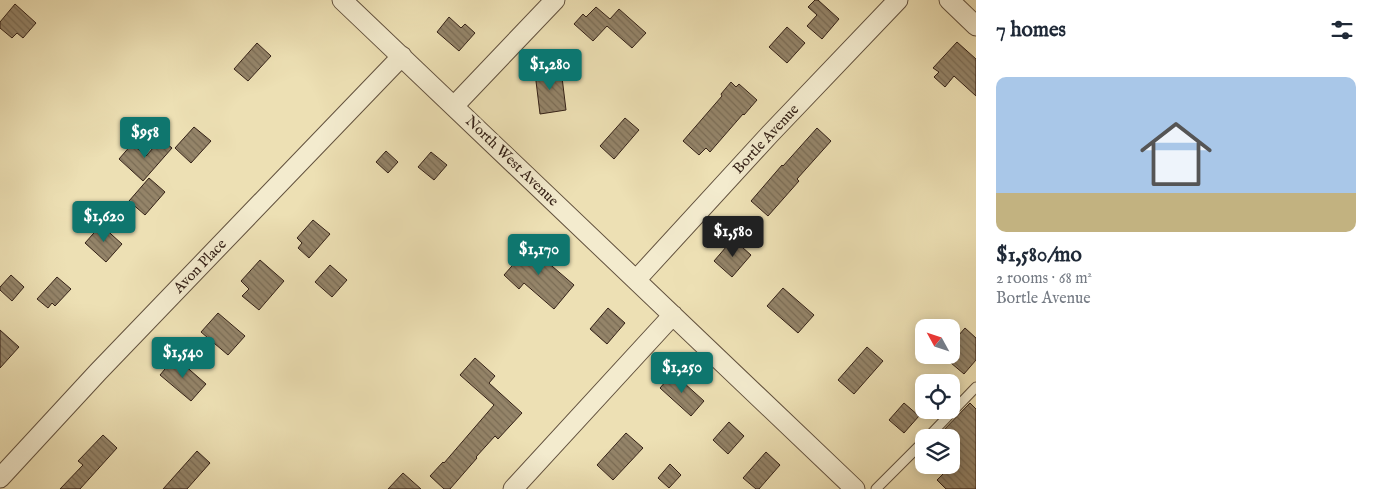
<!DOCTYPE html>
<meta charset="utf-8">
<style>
body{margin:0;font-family:"IM FELL English",serif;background:#f2f2f3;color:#1f2937;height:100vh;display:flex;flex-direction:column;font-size:19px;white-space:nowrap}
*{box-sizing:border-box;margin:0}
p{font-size:16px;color:#747a83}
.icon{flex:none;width:28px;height:28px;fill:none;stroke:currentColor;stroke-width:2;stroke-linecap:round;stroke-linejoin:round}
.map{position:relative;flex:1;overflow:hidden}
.panel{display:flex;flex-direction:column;background:#fff;width:400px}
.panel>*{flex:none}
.needle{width:32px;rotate:310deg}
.tools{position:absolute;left:915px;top:319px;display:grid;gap:10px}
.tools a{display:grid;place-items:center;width:45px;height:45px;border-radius:10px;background:#fff;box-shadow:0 2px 12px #0003;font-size:25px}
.price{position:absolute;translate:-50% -42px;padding:0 11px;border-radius:5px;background:#0f766e;color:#fff;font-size:16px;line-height:32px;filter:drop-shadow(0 1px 2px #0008)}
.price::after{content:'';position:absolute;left:50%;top:30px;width:15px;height:11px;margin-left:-8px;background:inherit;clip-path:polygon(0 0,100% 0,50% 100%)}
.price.selected{background:#222;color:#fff}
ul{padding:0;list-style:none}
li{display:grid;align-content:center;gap:10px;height:265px;padding:0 20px}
li span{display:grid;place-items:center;height:155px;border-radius:10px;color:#555}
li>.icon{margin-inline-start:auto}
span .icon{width:90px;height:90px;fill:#fffc;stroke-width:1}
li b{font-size:21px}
h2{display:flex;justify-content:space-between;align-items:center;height:60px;padding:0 20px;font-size:21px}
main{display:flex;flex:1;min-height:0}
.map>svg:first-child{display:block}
</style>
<main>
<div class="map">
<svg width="976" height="489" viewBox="0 0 976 489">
<defs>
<pattern id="building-back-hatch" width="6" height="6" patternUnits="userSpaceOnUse" patternTransform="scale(1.25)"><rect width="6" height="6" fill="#948469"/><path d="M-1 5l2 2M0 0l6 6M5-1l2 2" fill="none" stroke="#7a6c55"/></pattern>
</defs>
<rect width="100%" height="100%" fill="#ede0b4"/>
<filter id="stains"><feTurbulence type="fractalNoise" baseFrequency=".004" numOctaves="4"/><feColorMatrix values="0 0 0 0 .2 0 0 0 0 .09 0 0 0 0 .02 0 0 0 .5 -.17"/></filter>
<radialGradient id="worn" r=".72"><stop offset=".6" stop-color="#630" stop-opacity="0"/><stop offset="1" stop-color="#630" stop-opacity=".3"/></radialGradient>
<!-- building -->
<path fill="url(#building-back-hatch)" stroke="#342117" d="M 815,0 L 818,0 L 839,19 L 822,39 L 807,26 L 817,15 L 808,7 Z
M 15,4 L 36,23 L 23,38 L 17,33 L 12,38 L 0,28 L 0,22 Z
M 596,7 L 610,19 L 619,9 L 646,33 L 632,48 L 607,26 L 593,41 L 574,24 L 583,14 L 586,17 Z
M 449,17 L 461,28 L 465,24 L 475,33 L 459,51 L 437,32 Z
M 787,27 L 805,43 L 787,63 L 769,47 Z
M 957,42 L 976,59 L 976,96 L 954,76 L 945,87 L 934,77 L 939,72 L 933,68 Z
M 257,43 L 271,56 L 248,81 L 234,69 Z
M 561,69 L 566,110 L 540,114 L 535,73 Z
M 731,82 L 736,87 L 739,84 L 757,100 L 744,115 L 743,114 L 710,152 L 706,148 L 699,155 L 683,141 L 722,96 L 721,94 Z
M 625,118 L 639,130 L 614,159 L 600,146 Z
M 194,127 L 211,141 L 191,163 L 175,148 Z
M 817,128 L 831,141 L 797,179 L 799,181 L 768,216 L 751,201 L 782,165 L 783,166 Z
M 161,139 L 172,148 L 143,181 L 119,159 L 132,144 L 146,156 Z
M 386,151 L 398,162 L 388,173 L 376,162 Z
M 431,152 L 447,165 L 434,180 L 418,167 Z
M 149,178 L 165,192 L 145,215 L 129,201 Z
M 313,220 L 330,234 L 309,258 L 298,248 L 302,243 L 297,238 Z
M 101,225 L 122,244 L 106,262 L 85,243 Z
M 733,239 L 751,255 L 732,277 L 714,261 Z
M 533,242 L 549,256 L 545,260 L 574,285 L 554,309 L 524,283 L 519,289 L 504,275 Z
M 260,260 L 284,281 L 259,310 L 242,296 L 249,289 L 241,281 Z
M 330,265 L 347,280 L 332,297 L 315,282 Z
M 11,275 L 24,287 L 12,301 L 0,290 L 0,287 Z
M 57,277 L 71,289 L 55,306 L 52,303 L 48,308 L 37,299 Z
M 783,288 L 814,315 L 798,333 L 767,306 Z
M 608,308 L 625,323 L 607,344 L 590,329 Z
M 218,313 L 245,336 L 228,355 L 201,332 Z
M 965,328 L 976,338 L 976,360 L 964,374 L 951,363 L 951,344 Z
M 0,330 L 19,347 L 0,368 Z
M 867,347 L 883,361 L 854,394 L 838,380 Z
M 175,357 L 206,384 L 191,401 L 160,375 Z
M 475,358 L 495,376 L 489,383 L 522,413 L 498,439 L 495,436 L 476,457 L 477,458 L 450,489 L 444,489 L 430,476 L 443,462 L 444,463 L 494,405 L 460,375 Z
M 673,373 L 704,401 L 691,416 L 660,388 Z
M 904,403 L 919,416 L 904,433 L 889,420 Z
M 970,403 L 976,409 L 976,489 L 946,489 L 937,480 L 944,473 L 935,465 L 951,465 L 951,438 L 936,438 Z
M 729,422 L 744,436 L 728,454 L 713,440 Z
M 626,433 L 643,448 L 613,480 L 597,465 Z
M 103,435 L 117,448 L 80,489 L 60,489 L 83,465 L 78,461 Z
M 197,451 L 210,463 L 187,489 L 163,489 Z
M 766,452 L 780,465 L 759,489 L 756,489 L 743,478 Z
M 670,464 L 681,475 L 669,488 L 658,478 Z
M 403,473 L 421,489 L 388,489 Z"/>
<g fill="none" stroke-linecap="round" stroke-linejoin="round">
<!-- lane casing -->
<g stroke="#62513e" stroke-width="11">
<path id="lane" d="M 927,438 L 976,387
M 876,489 L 924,441"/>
</g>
<!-- street casing -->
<g stroke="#62513e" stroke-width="21">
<path id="street" d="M 342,0 L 855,489
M 949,0 L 976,26
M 454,106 L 555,0
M 636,280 L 770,134 L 898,0
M 0,478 L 98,372 L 402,56
M 513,489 L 673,315"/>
</g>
<!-- lane -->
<use href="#lane" stroke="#f3ebce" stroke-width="9"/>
<!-- street -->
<use href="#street" stroke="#f3ebce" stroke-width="19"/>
</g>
<g text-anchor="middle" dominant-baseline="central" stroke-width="5" stroke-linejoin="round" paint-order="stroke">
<!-- street labels -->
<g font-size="15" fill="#342117" stroke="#f3ebce">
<text transform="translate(766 139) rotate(-47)">Bortle Avenue</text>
<text transform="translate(512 161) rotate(44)">North West Avenue</text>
<text transform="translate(200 266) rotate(-46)">Avon Place</text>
</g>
</g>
<rect width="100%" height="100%" filter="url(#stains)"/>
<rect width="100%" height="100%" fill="url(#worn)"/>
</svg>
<div class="tools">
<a><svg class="needle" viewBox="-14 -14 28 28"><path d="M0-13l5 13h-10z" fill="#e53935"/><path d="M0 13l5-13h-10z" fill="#747a83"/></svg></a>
<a><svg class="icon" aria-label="locate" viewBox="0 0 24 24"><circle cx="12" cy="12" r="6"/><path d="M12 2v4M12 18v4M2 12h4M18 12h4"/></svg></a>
<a><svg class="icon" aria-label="layers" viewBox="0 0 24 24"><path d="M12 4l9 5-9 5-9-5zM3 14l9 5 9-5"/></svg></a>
</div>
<b class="price" style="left:550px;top:91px">$1,280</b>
<b class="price" style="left:145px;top:159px">$958</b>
<b class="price" style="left:104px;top:243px">$1,620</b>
<b class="price selected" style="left:733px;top:258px">$1,580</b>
<b class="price" style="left:539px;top:276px">$1,170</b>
<b class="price" style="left:183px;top:379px">$1,540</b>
<b class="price" style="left:682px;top:394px">$1,250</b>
</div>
<section class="panel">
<h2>7 homes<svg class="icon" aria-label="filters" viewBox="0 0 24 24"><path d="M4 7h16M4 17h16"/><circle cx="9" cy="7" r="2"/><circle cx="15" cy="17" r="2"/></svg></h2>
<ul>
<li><span style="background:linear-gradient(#a9c7e8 75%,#c2b280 0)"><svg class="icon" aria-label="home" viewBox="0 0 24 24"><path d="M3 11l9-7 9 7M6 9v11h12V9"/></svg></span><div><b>$1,580/mo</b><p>2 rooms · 68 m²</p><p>Bortle Avenue</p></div></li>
</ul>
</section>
</main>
